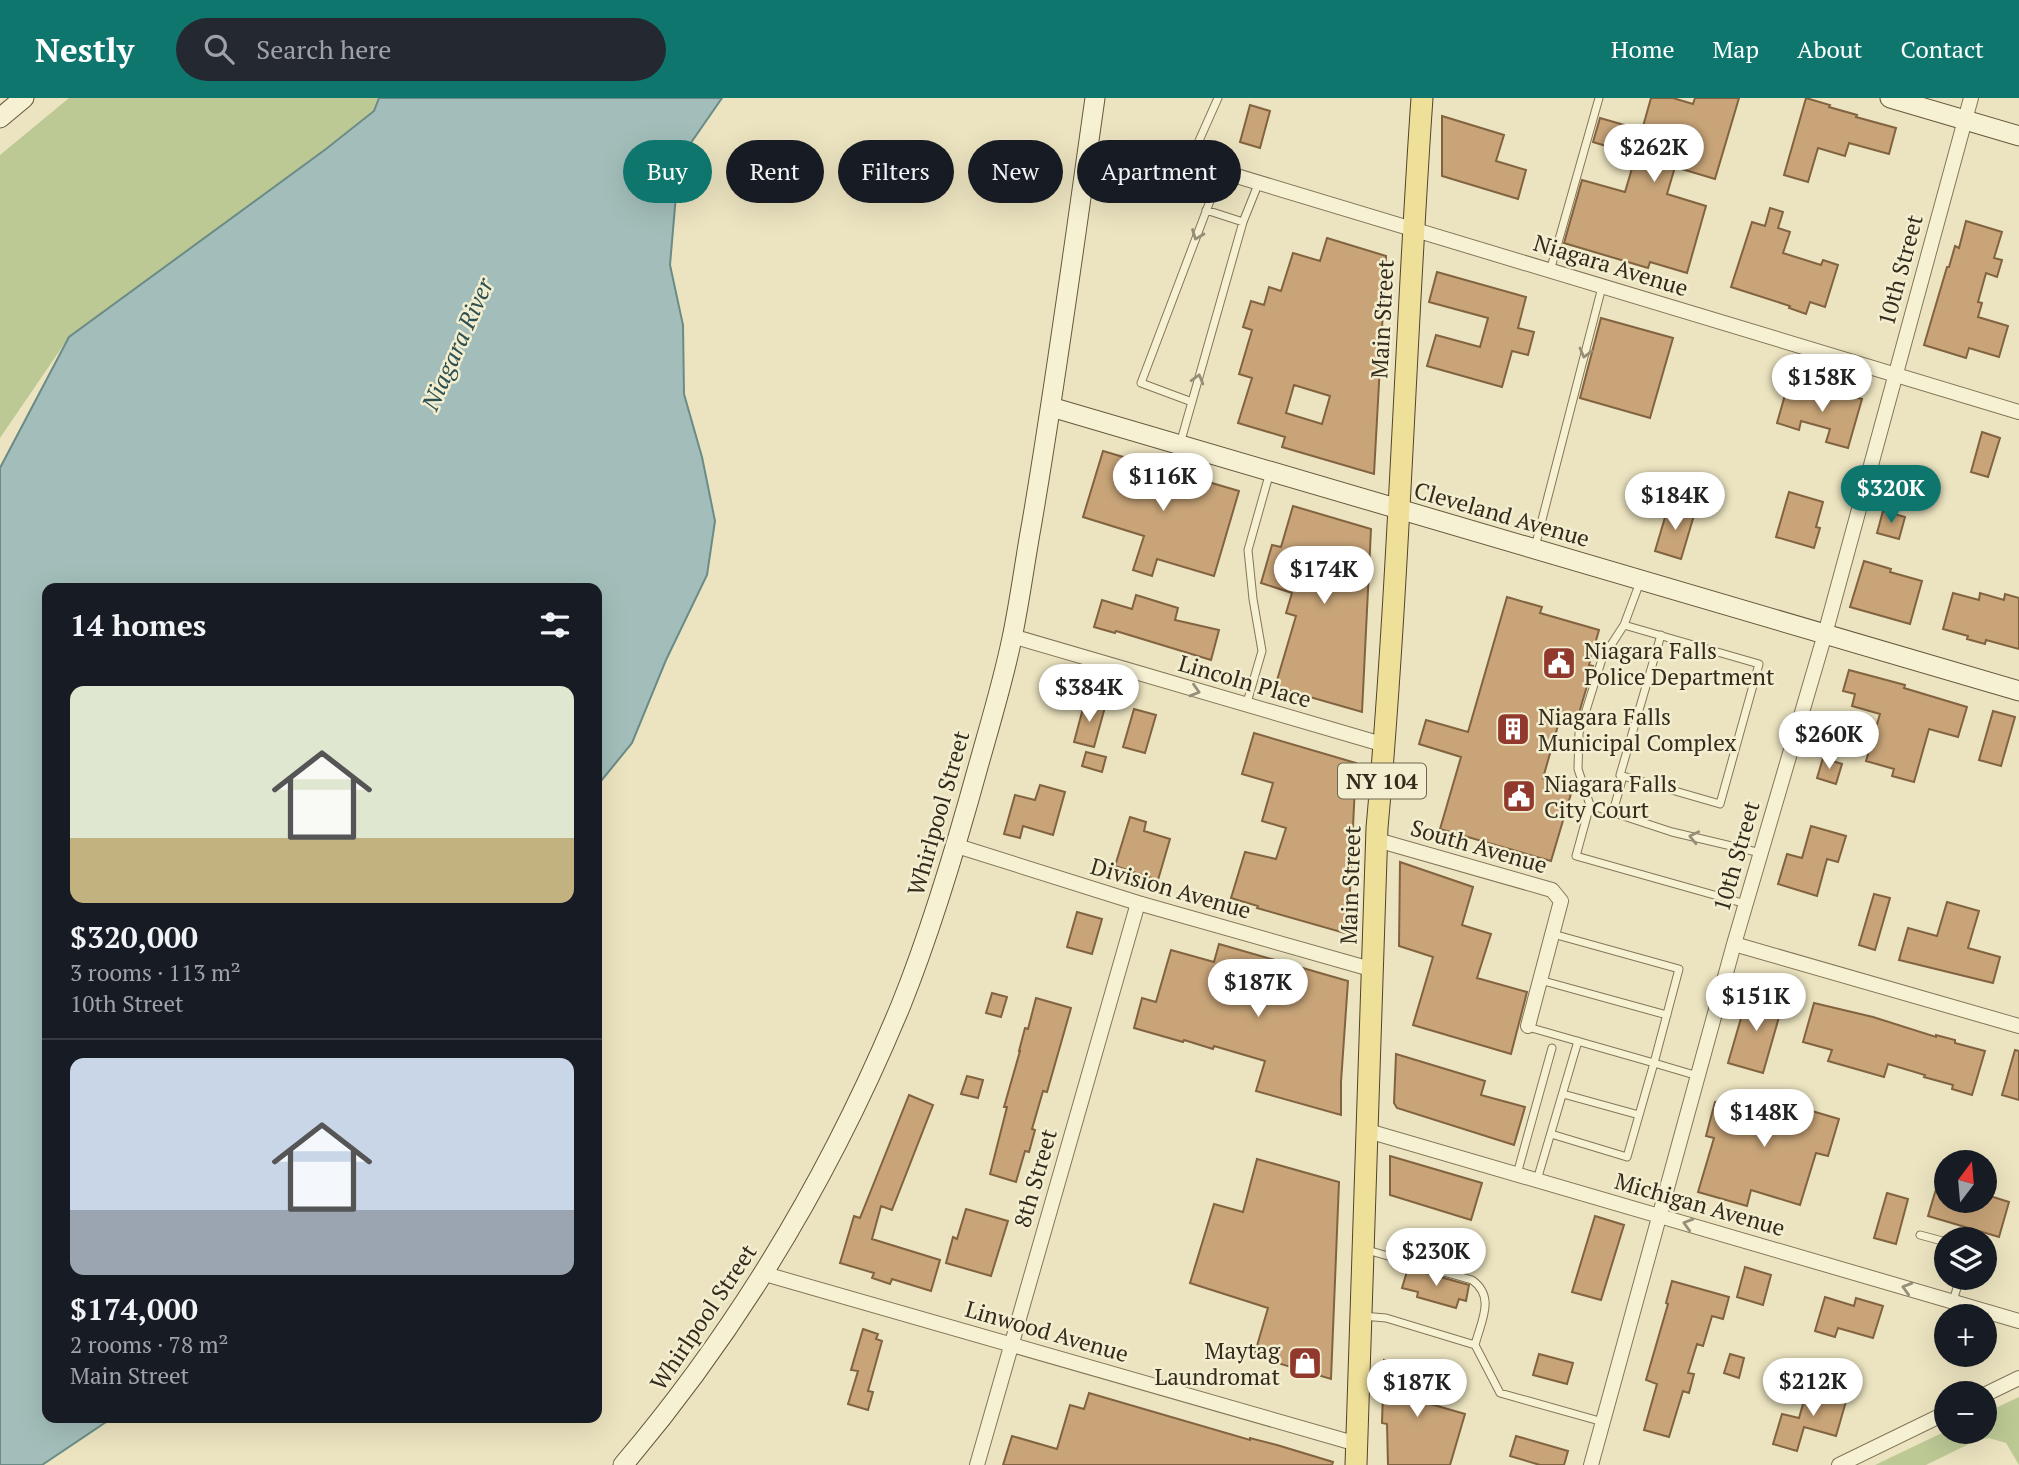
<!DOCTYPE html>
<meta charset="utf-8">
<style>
body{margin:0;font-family:"PT Serif",serif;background:#242831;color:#f1f3f6;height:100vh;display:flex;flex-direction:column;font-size:26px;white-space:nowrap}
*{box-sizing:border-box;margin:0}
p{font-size:23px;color:#9ea1a6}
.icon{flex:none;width:38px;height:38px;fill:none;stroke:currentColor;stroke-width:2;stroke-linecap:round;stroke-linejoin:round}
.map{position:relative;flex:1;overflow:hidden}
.details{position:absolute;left:42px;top:485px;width:560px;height:840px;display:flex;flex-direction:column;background:#171b24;border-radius:14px;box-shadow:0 7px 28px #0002}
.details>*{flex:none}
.top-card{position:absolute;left:623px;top:42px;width:665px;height:63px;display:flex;gap:14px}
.needle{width:46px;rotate:16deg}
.tools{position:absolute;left:1934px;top:1052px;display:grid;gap:14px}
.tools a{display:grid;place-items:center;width:63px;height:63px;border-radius:50%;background:#171b24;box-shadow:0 7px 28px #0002;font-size:35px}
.price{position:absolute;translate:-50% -60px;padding:0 16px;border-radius:24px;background:#fff;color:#222;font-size:23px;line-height:46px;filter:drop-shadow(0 2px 4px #0008)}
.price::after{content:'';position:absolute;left:50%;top:42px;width:21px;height:16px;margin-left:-10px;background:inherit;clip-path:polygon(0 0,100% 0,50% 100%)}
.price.current{background:#0f766e;color:#fff}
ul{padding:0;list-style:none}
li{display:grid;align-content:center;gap:14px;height:371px;padding:0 28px}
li+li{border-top:2px solid #363941}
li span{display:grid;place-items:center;height:217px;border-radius:14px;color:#555}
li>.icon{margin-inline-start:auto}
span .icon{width:126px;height:126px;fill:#fffc;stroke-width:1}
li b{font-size:30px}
h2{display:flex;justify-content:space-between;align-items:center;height:84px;padding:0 28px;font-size:30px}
.tag{padding:0 24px;border-radius:32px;background:#171b24;box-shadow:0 7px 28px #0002;font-size:24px;line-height:63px}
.tag.current{background:#0f766e;color:#fff}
header{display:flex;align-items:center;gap:42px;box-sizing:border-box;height:98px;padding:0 35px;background:#0f766e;color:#fff}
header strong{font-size:33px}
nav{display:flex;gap:38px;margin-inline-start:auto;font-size:24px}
.search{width:490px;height:63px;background:#242831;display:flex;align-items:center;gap:18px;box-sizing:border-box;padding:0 24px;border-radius:38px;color:#9ea1a6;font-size:26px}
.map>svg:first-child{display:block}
</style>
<header>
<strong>Nestly</strong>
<div class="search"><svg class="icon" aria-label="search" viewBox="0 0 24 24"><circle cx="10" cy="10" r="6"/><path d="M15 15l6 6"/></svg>Search here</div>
<nav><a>Home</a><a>Map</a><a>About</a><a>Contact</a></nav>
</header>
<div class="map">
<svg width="2019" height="1367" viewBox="0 0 2019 1367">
<rect width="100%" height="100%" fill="#ece4c0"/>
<!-- green -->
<path fill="#bcc995" d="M 69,0 L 379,0 L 374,13 L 326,51 L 69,239 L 0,340 L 0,57 Z
M 2019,1299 L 2019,1367 L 2006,1345 L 1989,1340 L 1977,1342 L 1926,1367 L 1875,1367 L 1946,1333 L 1984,1334 L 1985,1315 Z"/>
<!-- water -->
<path fill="#a3beba" stroke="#6b8b87" stroke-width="2" d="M 379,0 L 722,0 L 679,62 L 670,167 L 683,227 L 684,296 L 702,359 L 715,423 L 707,477 L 666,562 L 632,645 L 597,688 L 597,490 L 47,490 L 47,1320 L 112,1320 L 42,1367 L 0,1367 L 0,370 L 69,239 L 326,51 L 374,13 Z"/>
<!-- building -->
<path fill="#c8a478" stroke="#826340" stroke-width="2" fill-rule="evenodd" d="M 1651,0 L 1673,0 L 1693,6 L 1695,0 L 1739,0 L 1715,81 L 1675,69 L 1667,96 L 1706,108 L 1687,175 L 1650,164 L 1648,170 L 1564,145 L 1582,82 L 1625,94 L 1636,57 L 1593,44 L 1600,20 L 1642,32 Z
M 1806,0 L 1830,7 L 1829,9 L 1857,17 L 1856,19 L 1896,30 L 1889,56 L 1849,45 L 1845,58 L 1818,50 L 1808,84 L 1784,77 Z
M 1250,7 L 1270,13 L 1260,50 L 1240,44 Z
M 1442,18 L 1504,37 L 1496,63 L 1526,72 L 1518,101 L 1442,78 Z
M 1770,110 L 1783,114 L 1778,130 L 1790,134 L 1783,155 L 1821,167 L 1823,162 L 1838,167 L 1825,209 L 1810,204 L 1806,216 L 1789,210 L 1790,208 L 1731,189 L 1752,124 L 1765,128 Z
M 1966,123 L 2002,134 L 1994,160 L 2002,162 L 1997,179 L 1986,175 L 1978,204 L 1982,205 L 1978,219 L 2008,228 L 1999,259 L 1969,250 L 1966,260 L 1924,247 L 1947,169 L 1949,169 L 1955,148 L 1959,150 Z
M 1327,140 L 1386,158 L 1374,376 L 1282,349 L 1285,339 L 1238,325 L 1252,280 L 1239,276 L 1252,232 L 1243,229 L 1251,203 L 1264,207 L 1269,189 L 1281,193 L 1293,155 L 1320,163 ZM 1294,287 L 1330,298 L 1322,326 L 1286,315 Z
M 1437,174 L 1526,199 L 1518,230 L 1534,234 L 1528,257 L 1512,253 L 1502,289 L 1427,268 L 1436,237 L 1480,249 L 1488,220 L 1429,204 Z
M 1601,220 L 1673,240 L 1650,320 L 1580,300 Z
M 1787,290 L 1824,301 L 1827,291 L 1862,301 L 1848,350 L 1826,344 L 1830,331 L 1801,323 L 1799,332 L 1777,325 Z
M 1982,334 L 2000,340 L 1988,379 L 1971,374 Z
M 1103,353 L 1239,393 L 1214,478 L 1157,461 L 1152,478 L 1133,472 L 1144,438 L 1083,419 Z
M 1789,394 L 1823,404 L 1816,429 L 1820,430 L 1814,450 L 1776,439 Z
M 1669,406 L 1695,414 L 1681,461 L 1655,453 Z
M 1293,408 L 1371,431 L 1362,614 L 1275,589 L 1296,518 L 1286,515 L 1292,495 L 1261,485 L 1272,447 L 1281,449 Z
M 1883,413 L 1905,419 L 1899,441 L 1877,435 Z
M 1864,463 L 1891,471 L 1890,474 L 1922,483 L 1910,526 L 1850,509 Z
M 1953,495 L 1979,502 L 1980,495 L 2004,502 L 2005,496 L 2019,500 L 2019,551 L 1986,542 L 1985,546 L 1967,541 L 1968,538 L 1943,531 Z
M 1136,497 L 1178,510 L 1175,522 L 1219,532 L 1211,562 L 1116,533 L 1115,535 L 1094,529 L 1102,502 L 1132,511 Z
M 1507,499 L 1542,509 L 1540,515 L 1599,532 L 1589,567 L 1593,568 L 1579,615 L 1576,614 L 1572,627 L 1559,624 L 1543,680 L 1573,689 L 1551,763 L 1440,731 L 1461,659 L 1419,646 L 1426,622 L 1468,634 Z
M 1849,572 L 1905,587 L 1904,590 L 1967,609 L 1958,639 L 1929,631 L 1914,684 L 1892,678 L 1894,671 L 1866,663 L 1880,616 L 1852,608 L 1855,596 L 1843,593 Z
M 1085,603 L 1105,609 L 1094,649 L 1074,644 Z
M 1134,611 L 1156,617 L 1145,655 L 1123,649 Z
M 1993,613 L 2015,619 L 2001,668 L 1979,662 Z
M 1254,635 L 1356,665 L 1348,836 L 1257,810 L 1258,808 L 1231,800 L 1245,754 L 1276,761 L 1286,730 L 1262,723 L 1273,685 L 1242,676 Z
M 1086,654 L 1106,659 L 1102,674 L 1082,668 Z
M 1823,660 L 1842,666 L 1836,686 L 1817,680 Z
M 1040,687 L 1065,694 L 1053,737 L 1023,728 L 1020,740 L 1004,736 L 1015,697 L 1035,702 Z
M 1130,719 L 1146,724 L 1144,733 L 1170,741 L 1158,782 L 1115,768 Z
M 1811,728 L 1846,738 L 1838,764 L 1827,761 L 1817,798 L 1778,786 L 1787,756 L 1802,760 Z
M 1400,764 L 1473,789 L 1462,827 L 1491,836 L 1477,880 L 1527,894 L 1511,956 L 1413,927 L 1433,859 L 1399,848 Z
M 1874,796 L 1890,800 L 1875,852 L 1859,847 Z
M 1947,804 L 1979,813 L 1968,850 L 2000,859 L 1993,885 L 1899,862 L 1908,830 L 1937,838 Z
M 1077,814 L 1102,821 L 1092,856 L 1067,849 Z
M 1219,846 L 1348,883 L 1341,984 L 1341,1017 L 1256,993 L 1265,963 L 1214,948 L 1213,951 L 1184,942 L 1183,944 L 1134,930 L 1142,900 L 1156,904 L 1171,852 L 1214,864 Z
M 992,895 L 1007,899 L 1001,919 L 986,915 Z
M 1748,896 L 1783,905 L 1763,975 L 1728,965 Z
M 1036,900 L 1071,910 L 1047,994 L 1043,993 L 1032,1031 L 1035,1032 L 1029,1054 L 1025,1053 L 1016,1084 L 990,1076 L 1007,1009 L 1004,1009 L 1020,953 L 1019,953 L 1025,930 L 1028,931 Z
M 1814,905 L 1873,919 L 1936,939 L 1936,937 L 1955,942 L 1955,945 L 1985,953 L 1972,997 L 1952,991 L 1953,987 L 1924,979 L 1925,977 L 1888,966 L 1884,979 L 1828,963 L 1832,952 L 1803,944 Z
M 2015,952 L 2019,953 L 2019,1002 L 2002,997 Z
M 1396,956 L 1485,983 L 1481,997 L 1525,1009 L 1514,1047 L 1397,1010 L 1394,1005 Z
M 967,978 L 983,982 L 978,1000 L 961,996 Z
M 1744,993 L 1839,1021 L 1828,1058 L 1816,1055 L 1800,1107 L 1751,1092 L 1747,1108 L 1698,1094 L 1714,1040 L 1706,1038 L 1715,1004 L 1739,1011 Z
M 909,997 L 933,1007 L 892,1112 L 881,1108 L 872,1141 L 940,1162 L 931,1193 L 892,1181 L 890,1186 L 872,1180 L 874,1175 L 840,1165 L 854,1118 L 860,1120 Z
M 1390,1058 L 1482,1085 L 1471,1122 L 1390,1097 Z
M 1257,1061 L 1339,1084 L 1331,1281 L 1254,1258 L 1268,1210 L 1190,1185 L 1214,1106 L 1243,1114 Z
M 1942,1071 L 1946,1072 L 1946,1102 L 1984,1102 L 1984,1096 L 2009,1104 L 1999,1139 L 1928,1118 Z
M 1887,1095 L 1908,1101 L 1896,1146 L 1874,1140 Z
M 966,1111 L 1008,1123 L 991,1178 L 946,1165 L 953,1139 L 957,1141 Z
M 1595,1118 L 1624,1127 L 1601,1202 L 1572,1194 Z
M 1745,1169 L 1771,1177 L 1763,1207 L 1737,1199 Z
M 1408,1170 L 1469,1187 L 1466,1203 L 1459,1201 L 1456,1210 L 1417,1199 L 1418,1194 L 1402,1190 Z
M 1672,1183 L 1729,1199 L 1723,1221 L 1712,1218 L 1703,1248 L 1697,1246 L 1688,1275 L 1694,1276 L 1689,1295 L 1683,1293 L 1669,1339 L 1644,1332 L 1657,1286 L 1646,1282 L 1668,1206 L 1666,1205 Z
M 1825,1199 L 1854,1208 L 1856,1200 L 1883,1208 L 1873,1240 L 1838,1230 L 1835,1239 L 1815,1233 Z
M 863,1231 L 878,1236 L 876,1241 L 882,1243 L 868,1293 L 873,1294 L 868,1312 L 848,1306 L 858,1273 L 851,1272 Z
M 1539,1256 L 1573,1265 L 1567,1286 L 1533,1277 Z
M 1730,1256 L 1744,1260 L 1739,1280 L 1724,1275 Z
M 1384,1262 L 1435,1276 L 1427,1305 L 1465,1316 L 1450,1367 L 1388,1367 L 1387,1326 L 1382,1325 Z
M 1831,1288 L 1849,1293 L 1836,1338 L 1804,1329 L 1797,1353 L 1773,1346 L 1782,1316 L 1799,1320 L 1807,1292 L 1828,1298 Z
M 1089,1295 L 1250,1342 L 1250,1340 L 1277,1347 L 1333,1364 L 1332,1367 L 1003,1367 L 1012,1338 L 1057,1351 L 1070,1307 L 1084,1311 Z
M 1516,1338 L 1568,1353 L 1564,1367 L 1540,1367 L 1510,1358 Z"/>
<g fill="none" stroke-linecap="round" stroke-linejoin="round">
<!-- lane casing -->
<g stroke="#847659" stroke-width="9">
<path id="lane" d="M 1190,63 L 1218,0
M 1206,112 L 1243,124
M 1550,173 L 1599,0
M 1192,304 L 1141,285 L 1221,74
M 1180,346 L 1243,124 L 1259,84
M 1535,449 L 1602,189
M 1246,608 L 1262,553 L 1253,501 L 1248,452 L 1270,374
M 1623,678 L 1620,677 L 1661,537
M 1590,707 L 1578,671 L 1579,635 L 1602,561 L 1624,527 L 1640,484
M 1590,707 L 1576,758 L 1746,806
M 1590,707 L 1672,734 L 1761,755
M 1613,714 L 1623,678 L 1720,706 L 1759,566 L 1624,527
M 1553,836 L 1679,871 L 1654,965 L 1698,978
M 1540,882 L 1667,917
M 1528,929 L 1654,965 L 1627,1059 L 1551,1036
M 1563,996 L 1639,1017
M 1517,1076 L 1552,950
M 1537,1082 L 1578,943
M 1920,1137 L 1946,1144
M 1367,1152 L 1472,1182 C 1496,1199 1481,1223 1475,1247
M 1953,1203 L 1960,1180
M 1362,1218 L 1386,1220 L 1475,1247 L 1500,1295 L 1603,1324"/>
</g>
<!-- street casing -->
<g stroke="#847659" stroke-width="16">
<path id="street" d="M 1190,64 L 2019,314
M 1012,538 L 1385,647
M 1377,742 L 1552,792 L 1561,803 L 1528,928
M 957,748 L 1138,805 L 1374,872
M 1734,846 L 2019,928
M 1368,1033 L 2019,1223
M 765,1176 L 1357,1346
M 1984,1297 L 2019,1280
M 977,1367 L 1138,805
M 1591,1367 L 1734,846 L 1825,536 L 1971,0
M 1839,1367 L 1946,1315"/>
</g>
<!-- secondary casing -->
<g stroke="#66573c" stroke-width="21">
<path id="secondary" d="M 1890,0 L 2019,38
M 0,20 L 24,0
M 1051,309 L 2019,593
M 623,1367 C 741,1228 831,1076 901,907 C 932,830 956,749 978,669 C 990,626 1003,584 1012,540 C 1020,502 1025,462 1032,424 C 1056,283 1075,141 1095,0"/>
</g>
<!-- primary casing -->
<g stroke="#52432d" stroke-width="23">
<path id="primary" d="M 1356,1367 L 1377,730 C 1399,487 1405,243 1422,0"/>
</g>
<!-- lane -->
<use href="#lane" stroke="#f7f1d3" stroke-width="7"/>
<!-- street -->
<use href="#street" stroke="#f7f1d3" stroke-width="14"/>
<!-- secondary -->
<use href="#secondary" stroke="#f7f1d3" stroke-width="19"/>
<!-- primary -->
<use href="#primary" stroke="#eedf99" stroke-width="21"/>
</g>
<!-- one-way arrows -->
<defs><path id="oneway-chevron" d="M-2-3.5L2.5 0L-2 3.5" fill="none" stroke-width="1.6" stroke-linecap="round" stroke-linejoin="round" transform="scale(1.75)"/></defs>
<g stroke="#968e78">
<use href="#oneway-chevron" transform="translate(1197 137) rotate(111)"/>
<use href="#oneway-chevron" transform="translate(1585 255) rotate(105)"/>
<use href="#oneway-chevron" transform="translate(1198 281) rotate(-74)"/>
<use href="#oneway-chevron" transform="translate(1195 593) rotate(17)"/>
<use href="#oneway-chevron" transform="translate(1694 739) rotate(-167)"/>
<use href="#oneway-chevron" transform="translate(1688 1126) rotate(-164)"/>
<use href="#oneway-chevron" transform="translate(1907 1190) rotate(-164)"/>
</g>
<!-- icons -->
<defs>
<g id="civic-square" transform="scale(1.75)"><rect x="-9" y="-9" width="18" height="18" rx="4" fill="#90392c" stroke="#f3eed0"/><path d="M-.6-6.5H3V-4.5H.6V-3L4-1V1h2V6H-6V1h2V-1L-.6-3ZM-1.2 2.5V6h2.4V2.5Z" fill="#fff"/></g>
<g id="building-square" transform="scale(1.75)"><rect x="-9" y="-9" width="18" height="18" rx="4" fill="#90392c" stroke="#f3eed0"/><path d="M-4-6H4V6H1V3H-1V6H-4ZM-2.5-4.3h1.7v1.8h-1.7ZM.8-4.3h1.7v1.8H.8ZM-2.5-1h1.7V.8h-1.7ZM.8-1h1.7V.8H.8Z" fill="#fff"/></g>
<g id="shop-square" transform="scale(1.75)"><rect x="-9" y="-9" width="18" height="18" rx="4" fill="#90392c" stroke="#f3eed0"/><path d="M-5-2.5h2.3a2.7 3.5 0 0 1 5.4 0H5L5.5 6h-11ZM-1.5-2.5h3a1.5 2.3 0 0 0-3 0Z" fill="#fff"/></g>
</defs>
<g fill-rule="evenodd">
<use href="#civic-square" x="1559" y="565"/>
<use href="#building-square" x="1513" y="631"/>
<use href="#civic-square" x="1519" y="698"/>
<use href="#shop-square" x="1305" y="1265"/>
</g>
<g text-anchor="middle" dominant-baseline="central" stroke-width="5" stroke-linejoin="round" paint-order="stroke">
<!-- shield labels -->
<rect fill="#f3eed0" stroke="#6d6653" stroke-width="2" x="1338" y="665.5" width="88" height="35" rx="5"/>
<g font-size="21" font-weight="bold" fill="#342b1d">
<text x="1382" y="683">NY 104</text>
</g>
<!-- street labels -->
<g font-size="23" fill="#342b1d" stroke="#f3eed0">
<text transform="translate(1611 167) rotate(17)">Niagara Avenue</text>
<text transform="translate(1900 172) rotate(-75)">10th Street</text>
<text transform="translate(1382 221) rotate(-87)">Main Street</text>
<text transform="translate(1502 416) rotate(16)">Cleveland Avenue</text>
<text transform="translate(1245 583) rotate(16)">Lincoln Place</text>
<text transform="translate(938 715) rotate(-74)">Whirlpool Street</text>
<text transform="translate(1479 748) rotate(16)">South Avenue</text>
<text transform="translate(1736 758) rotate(-74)">10th Street</text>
<text transform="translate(1350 787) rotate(-88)">Main Street</text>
<text transform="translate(1171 790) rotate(16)">Division Avenue</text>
<text transform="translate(1035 1080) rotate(-74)">8th Street</text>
<text transform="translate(1700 1106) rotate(16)">Michigan Avenue</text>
<text transform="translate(703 1219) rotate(-56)">Whirlpool Street</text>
<text transform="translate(1047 1233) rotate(16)">Linwood Avenue</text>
</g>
<!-- poi labels -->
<g font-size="23" fill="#342b1d" stroke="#f3eed0" text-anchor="start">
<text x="1584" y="552">Niagara Falls<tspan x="1584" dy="26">Police Department</tspan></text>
<text x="1538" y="618">Niagara Falls<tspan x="1538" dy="26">Municipal Complex</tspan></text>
<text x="1544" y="685">Niagara Falls<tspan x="1544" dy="26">City Court</tspan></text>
<text x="1280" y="1252" text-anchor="end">Maytag<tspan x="1280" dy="26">Laundromat</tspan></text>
</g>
<!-- water labels -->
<g font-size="24" font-style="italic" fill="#2d5153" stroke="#f3eed0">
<text transform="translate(457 246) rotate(-66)">Niagara River</text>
</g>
</g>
</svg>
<div class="tools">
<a><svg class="needle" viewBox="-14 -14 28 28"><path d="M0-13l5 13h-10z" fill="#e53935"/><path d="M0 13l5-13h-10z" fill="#9ea1a6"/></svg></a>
<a><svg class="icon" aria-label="layers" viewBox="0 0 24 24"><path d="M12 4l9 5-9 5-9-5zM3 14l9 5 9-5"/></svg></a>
<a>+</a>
<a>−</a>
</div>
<b class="price" style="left:1654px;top:86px">$262K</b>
<b class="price" style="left:1822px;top:316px">$158K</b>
<b class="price" style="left:1163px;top:415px">$116K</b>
<b class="price current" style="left:1891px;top:427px">$320K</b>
<b class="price" style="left:1675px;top:434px">$184K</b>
<b class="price" style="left:1324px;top:508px">$174K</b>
<b class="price" style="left:1089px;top:626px">$384K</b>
<b class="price" style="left:1829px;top:673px">$260K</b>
<b class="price" style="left:1258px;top:921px">$187K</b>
<b class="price" style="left:1756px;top:935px">$151K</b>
<b class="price" style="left:1764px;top:1051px">$148K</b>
<b class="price" style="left:1436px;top:1190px">$230K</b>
<b class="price" style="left:1813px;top:1320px">$212K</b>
<b class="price" style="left:1417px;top:1321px">$187K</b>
<div class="top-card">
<a class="tag current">Buy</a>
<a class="tag">Rent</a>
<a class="tag">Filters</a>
<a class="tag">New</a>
<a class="tag">Apartment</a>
</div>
<section class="details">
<h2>14 homes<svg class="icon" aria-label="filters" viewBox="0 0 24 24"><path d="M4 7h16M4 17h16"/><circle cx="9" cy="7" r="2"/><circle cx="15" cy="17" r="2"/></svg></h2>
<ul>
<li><span style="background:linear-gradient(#dfe7d0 70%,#c2b280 0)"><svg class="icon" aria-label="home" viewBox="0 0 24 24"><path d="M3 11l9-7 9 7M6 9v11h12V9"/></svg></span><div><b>$320,000</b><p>3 rooms · 113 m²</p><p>10th Street</p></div></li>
<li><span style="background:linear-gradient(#c9d6e8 70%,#9aa5b1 0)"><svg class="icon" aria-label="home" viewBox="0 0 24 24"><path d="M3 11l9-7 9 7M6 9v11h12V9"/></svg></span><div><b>$174,000</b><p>2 rooms · 78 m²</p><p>Main Street</p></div></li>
</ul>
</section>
</div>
